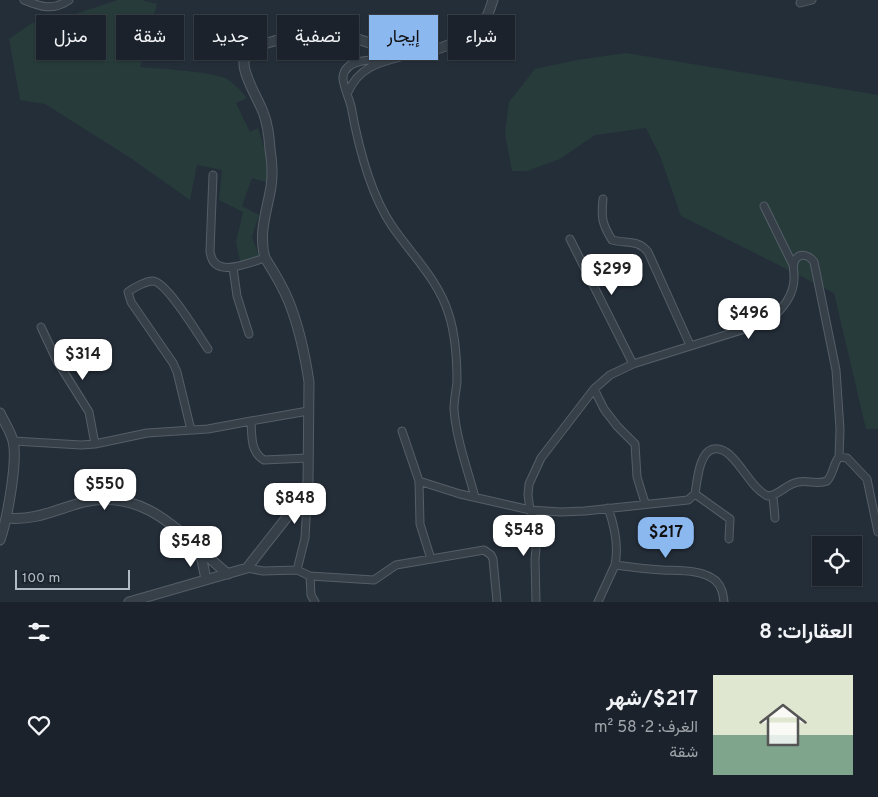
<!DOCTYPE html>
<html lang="ar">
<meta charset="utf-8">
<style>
body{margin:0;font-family:Overpass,Vazirmatn,sans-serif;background:#282f37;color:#f1f3f6;direction:rtl;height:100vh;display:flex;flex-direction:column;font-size:19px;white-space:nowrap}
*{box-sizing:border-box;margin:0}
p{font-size:16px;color:#a0a4a9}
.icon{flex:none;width:28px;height:28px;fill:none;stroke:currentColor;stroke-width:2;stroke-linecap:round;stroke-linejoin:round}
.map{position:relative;height:602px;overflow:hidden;direction:ltr}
.drawer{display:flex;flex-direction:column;background:#1b222b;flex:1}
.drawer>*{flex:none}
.top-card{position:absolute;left:15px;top:15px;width:500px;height:45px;direction:rtl;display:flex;gap:10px}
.controls{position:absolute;left:812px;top:536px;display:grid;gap:10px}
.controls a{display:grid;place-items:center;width:50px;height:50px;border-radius:0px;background:#1b222b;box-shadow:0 1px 4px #0004,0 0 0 1px #393f47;font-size:25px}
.scale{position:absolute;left:15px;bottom:12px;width:115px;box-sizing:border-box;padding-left:5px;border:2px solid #b2bbc5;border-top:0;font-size:14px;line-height:18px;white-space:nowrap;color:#b2bbc5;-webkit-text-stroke:4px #1c252e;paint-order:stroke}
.price{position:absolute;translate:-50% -42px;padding:0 11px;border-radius:10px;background:#fff;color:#222;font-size:16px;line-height:32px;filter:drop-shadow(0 1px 2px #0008)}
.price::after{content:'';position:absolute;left:50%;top:30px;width:15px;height:11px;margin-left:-8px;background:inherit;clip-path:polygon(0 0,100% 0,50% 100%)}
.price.active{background:#8cb8f0;color:#111}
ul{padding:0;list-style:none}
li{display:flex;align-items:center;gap:15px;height:125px;padding:0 25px}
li+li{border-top:1px solid #393f47}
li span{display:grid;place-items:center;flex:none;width:140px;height:100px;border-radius:0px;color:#555}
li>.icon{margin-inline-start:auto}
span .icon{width:60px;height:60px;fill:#fffc;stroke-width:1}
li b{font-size:21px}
h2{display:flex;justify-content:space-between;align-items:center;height:60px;padding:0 25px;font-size:21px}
.chip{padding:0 18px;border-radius:0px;background:#1b222b;box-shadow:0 1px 4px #0004,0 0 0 1px #393f47;font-size:18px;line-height:45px}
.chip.active{background:#8cb8f0;color:#111}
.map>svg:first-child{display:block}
</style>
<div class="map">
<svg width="878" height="602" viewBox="0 0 878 602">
<rect width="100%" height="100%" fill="#242e39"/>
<!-- green -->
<path fill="#273b3b" d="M 118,0 L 142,0 L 157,4 L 140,67 C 160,69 211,71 227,79 C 235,84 241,91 247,98 L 236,103 L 250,132 L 258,128 L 267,156 L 268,183 L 252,178 L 242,206 L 259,215 L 252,237 L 259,256 L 240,261 L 236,242 L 243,212 L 219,200 L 222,170 L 197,165 L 190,200 L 132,159 L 45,104 L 20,100 L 9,39 L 32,23 L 72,15 Z
M 626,53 L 878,95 L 878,429 L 866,429 L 834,293 L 681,216 L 660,156 L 646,128 L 595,135 L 560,159 L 527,171 L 512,171 L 505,133 L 509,102 L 535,69 L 577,60 Z"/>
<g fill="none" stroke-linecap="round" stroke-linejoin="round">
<!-- minor casing -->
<g stroke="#555e67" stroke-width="9">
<path id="minor" d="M 24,0 C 41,7 53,11 69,0
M 800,3 L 812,0
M 384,61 C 372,59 345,59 343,77 C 342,83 349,98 351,106 C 358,145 369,192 392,226 C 412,255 439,281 449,315 C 456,337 457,359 457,382 C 456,391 454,400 454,409 C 456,438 467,468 475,497
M 348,92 C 360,65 382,62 408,55
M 213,175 L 210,251 C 213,280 247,263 265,258
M 603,199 C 601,217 602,224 612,240 C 627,244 638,239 648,252 L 690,345
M 764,206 L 793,265
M 570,239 L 633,364
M 233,268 L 237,296 L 249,334
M 41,327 L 57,361 L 89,412 L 95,444
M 594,389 L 604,409 L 617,426 L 635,444 L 637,477 L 645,503
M 251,421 L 308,411
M 191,430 L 177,372 L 173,363 L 131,302 L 128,292 C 133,288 146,281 153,281 C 167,282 199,336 208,349
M 402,431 L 419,481
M 13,441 L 81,445 L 95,444 L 147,433 L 208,429 L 251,421 C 252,435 250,452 264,460 L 308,458
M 839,457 L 847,458 L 867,479 L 878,532
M 695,494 L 730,519 L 729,539
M 773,496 L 775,518
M 608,508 C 615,527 619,545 615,565 C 630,567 646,569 662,570 C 679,571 702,569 716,581 C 722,587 723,594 724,602
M 431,559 L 420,524 L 419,481 L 460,494 L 530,510 L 561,512 L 585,511 L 688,500 L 695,494 C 697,482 699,451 714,449 C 735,446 748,488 768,496 C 780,495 786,484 798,482 C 808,480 817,485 827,481 C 834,473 833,464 839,457 L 840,429 L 836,370 L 814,262 C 809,255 800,252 795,260 C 792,266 794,270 794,276 C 795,296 781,311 767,322 L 633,364 L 610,375 L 594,389 L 541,458 L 529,484 L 528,495 L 530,510 L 538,525 L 535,560 L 536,602
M 247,568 L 263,571 L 297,570 L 310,576 L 374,580 L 396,565 L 484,550 L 491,555 L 493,559 L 497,602
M 297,570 L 305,538 L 308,483
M 310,576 L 311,595 L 315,602
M 598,602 L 615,565"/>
</g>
<!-- tertiary casing -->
<g stroke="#555e67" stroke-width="11">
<path id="tertiary" d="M 0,413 C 4,422 11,432 13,441 C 18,461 7,520 0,540
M 6,518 C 37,521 56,509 84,502 C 149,487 184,539 228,574
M 200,551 L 206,579
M 129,602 L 247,568 L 294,508 L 308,483 L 309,382 C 305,355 299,327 289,302 C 283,287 274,272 265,258 C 258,233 267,211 271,187 C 273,174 272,161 270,149 C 269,136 268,124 263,112 C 258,99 243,75 244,62 C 246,38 321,32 340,35 C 363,38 383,50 406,54 C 424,57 470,39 482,24 C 488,18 490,8 493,0"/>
</g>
<!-- minor -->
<use href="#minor" stroke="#374049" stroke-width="7"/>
<!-- tertiary -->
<use href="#tertiary" stroke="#374049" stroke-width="9"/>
</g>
</svg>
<div class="controls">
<a><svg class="icon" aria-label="locate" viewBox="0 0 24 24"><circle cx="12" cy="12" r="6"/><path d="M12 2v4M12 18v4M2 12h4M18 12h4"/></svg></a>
</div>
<div class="scale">100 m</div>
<b class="price" style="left:612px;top:296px">$299</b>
<b class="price" style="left:749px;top:340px">$496</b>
<b class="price" style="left:83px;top:381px">$314</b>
<b class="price" style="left:105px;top:511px">$550</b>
<b class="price" style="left:295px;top:525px">$848</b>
<b class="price" style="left:524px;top:557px">$548</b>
<b class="price active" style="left:666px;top:559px">$217</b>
<b class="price" style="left:191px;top:568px">$548</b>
<div class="top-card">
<a class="chip">شراء</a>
<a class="chip active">إيجار</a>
<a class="chip">تصفية</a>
<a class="chip">جديد</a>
<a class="chip">شقة</a>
<a class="chip">منزل</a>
</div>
</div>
<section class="drawer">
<h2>العقارات: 8<svg class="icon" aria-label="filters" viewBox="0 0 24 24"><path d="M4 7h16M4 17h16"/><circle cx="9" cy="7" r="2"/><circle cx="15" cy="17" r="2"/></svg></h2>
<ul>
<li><span style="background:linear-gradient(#dfe7d0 60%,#7fa58c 0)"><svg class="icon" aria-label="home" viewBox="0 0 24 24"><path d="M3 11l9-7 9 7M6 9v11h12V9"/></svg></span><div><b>$217/شهر</b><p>الغرف: 2 · 58 m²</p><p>شقة</p></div><svg class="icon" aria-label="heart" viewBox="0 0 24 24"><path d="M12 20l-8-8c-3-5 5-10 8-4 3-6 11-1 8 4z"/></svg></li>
</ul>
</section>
